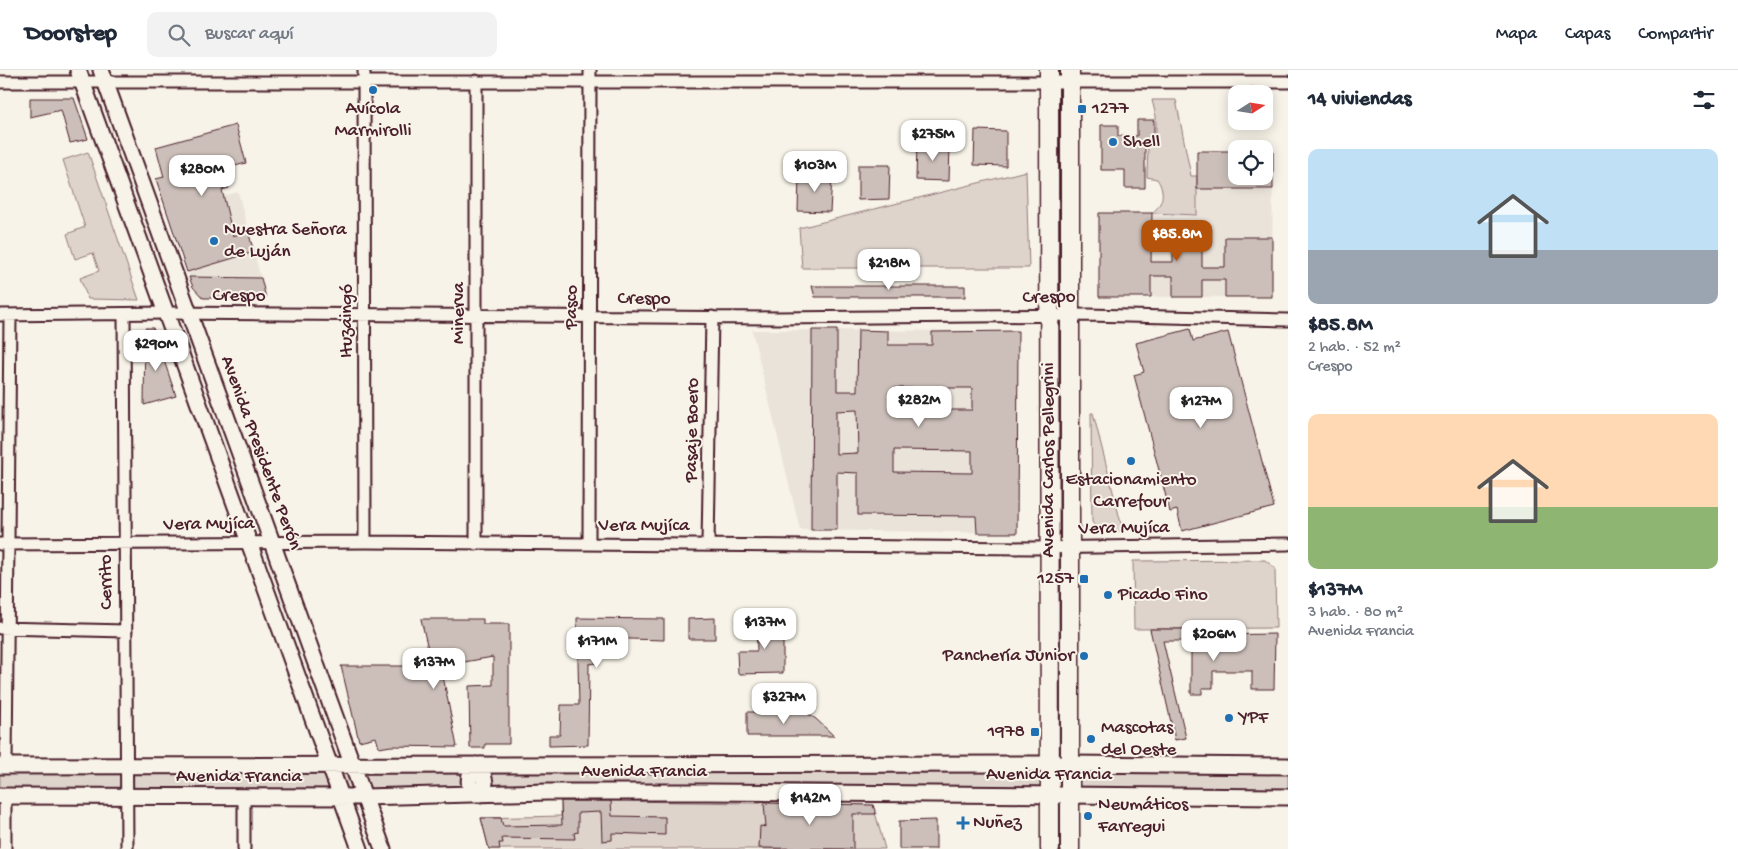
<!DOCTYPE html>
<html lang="es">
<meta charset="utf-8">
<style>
body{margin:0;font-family:"Gochi Hand",sans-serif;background:#f2f2f3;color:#1f2937;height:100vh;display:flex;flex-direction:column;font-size:19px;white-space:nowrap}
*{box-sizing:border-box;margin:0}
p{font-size:16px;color:#747a83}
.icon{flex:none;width:28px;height:28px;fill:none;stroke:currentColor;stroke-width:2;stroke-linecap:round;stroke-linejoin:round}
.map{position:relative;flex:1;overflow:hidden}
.panel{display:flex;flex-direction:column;background:#fff;width:450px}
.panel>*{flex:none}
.needle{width:32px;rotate:78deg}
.tools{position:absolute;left:1228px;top:15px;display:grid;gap:10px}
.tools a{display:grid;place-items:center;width:45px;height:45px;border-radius:10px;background:#fff;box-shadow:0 2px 12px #0003;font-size:25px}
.price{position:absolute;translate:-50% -42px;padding:0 11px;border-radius:10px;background:#fff;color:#222;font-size:16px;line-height:32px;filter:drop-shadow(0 1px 2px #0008)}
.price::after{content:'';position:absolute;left:50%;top:30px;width:15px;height:11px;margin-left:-8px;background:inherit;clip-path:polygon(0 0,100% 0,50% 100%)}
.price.current{background:#b45309;color:#fff}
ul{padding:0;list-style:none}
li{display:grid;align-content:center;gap:10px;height:265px;padding:0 20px}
li span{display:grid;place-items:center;height:155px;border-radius:10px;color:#555}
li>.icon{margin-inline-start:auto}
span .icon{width:90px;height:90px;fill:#fffc;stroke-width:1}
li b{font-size:21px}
h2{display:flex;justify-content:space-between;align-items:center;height:60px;padding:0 20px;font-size:21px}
header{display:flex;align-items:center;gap:30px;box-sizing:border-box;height:70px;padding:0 25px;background:#fff;border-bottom:1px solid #e0e1e3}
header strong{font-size:24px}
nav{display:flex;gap:28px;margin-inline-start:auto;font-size:18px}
.search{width:350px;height:45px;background:#f2f2f3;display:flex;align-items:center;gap:12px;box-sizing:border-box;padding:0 18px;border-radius:10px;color:#747a83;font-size:19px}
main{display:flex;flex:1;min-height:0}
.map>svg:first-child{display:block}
</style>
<header>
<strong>Doorstep</strong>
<div class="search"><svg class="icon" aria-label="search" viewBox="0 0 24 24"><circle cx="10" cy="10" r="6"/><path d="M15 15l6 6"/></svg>Buscar aquí</div>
<nav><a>Mapa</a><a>Capas</a><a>Compartir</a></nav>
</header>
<main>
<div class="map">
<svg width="1288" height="779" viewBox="0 0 1288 779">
<rect width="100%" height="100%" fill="#f7f3e8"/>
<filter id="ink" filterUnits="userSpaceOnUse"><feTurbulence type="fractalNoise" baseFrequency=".02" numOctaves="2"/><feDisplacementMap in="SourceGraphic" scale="10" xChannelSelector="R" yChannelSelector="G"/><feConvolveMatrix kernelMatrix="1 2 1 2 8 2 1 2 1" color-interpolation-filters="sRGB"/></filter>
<g filter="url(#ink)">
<!-- built -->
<path fill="#eae3da" d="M 1197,81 L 1236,81 L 1236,106 L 1264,106 L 1264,81 L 1273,81 L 1272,227 L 1099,227 L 1099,143 L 1197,145 Z
M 238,122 L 266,228 L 203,228 L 193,217 L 166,141 Z
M 752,260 L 1018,261 L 1017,463 L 800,460 Z"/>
<!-- green -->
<path fill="#ded4cc" stroke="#947a7c" d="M 1049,0 L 1070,0 L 1070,693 L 1288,696 L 1288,727 L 1071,725 L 1070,779 L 1050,779 L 1050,725 L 0,726 L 0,696 L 1049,694 Z
M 1152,30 L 1176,30 L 1191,106 L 1197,106 L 1197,145 L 1152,143 C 1163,134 1166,122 1157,109 L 1147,107 L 1148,74 L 1156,74 L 1156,46 Z
M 88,82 L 139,230 L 88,229 L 80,208 L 99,201 L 93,183 L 75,189 L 67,164 L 85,157 L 63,90 Z
M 1026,101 L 1029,198 L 802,198 L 799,158 Z
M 1091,343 L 1093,343 L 1123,461 L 1099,461 L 1092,452 Z
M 1265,490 L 1275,498 L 1276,558 L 1134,559 L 1133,491 Z
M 561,730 L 873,735 L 885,779 L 489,779 L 481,748 L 561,746 Z"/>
<!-- building -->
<path fill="#ccbfb9" stroke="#4a1f2b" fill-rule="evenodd" d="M 30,28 L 74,28 L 88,69 L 70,73 L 61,40 L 30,47 Z
M 1137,50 L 1154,50 L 1154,74 L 1145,74 L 1145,118 L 1125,118 L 1125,100 L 1101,100 L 1101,55 L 1118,55 L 1118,66 L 1137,66 Z
M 236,55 L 246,93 L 224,99 L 229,118 L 222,120 L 233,166 L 248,161 L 254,182 L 187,202 L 156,109 L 164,107 L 156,77 Z
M 975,60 L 1006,61 L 1006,96 L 974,95 Z
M 917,73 L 950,74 L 949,111 L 916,110 Z
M 1197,81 L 1236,81 L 1236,106 L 1264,106 L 1264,81 L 1273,81 L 1273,119 L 1197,119 Z
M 858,95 L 890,95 L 889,129 L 858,130 Z
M 799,105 L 832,106 L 830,142 L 798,141 Z
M 1099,143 L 1152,143 L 1151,192 L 1173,192 L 1173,166 L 1202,166 L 1202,197 L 1225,197 L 1225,167 L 1272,167 L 1272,227 L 1225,227 L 1225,210 L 1202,210 L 1202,227 L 1173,227 L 1173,206 L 1151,206 L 1151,227 L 1099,227 Z
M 189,207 L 261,208 L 266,228 L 203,228 L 193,217 Z
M 812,216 L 965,216 L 965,227 L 815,227 Z
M 145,258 L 153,258 L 176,326 L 144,335 Z
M 1190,259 L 1193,271 L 1228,262 L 1274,437 L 1182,461 L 1177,440 L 1170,442 L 1134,305 L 1144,302 L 1136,273 Z
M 812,260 L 837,260 L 837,321 L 857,321 L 858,260 L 888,261 L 888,275 L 932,275 L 932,262 L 1018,261 L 1017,463 L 977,463 L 976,446 L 858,445 L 858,403 L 837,402 L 837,460 L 811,460 ZM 893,318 L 972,318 L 972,340 L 894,340 ZM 857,340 L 858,383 L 836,384 L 836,341 ZM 894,380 L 972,381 L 972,403 L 894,402 Z
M 577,548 L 664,549 L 664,570 L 596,568 L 597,593 L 589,594 L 588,675 L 549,676 L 549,665 L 560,665 L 561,635 L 579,635 Z
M 715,548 L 715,569 L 688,569 L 688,549 Z
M 783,548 L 783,603 L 738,604 L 737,581 L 757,581 L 756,549 Z
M 421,549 L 483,549 L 483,554 L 509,554 L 509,674 L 485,674 L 485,678 L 470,678 L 469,616 L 493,615 L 493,587 L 441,596 L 457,677 L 391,676 L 379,678 L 376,667 L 359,671 L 341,596 L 432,596 Z
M 1150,559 L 1213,559 L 1213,565 L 1275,564 L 1274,619 L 1252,619 L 1252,601 L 1213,601 L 1213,618 L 1202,618 L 1202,624 L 1191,624 L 1191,571 L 1163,571 L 1186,668 L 1175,670 Z
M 747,642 L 805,642 L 816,649 L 834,666 L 747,666 Z
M 561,731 L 611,731 L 612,746 L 665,747 L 665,765 L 612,763 L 612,770 L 602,771 L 601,742 L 578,743 L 578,762 L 574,763 L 575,769 L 502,768 L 503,773 L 499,773 L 500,779 L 489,779 L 481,748 L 501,748 L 503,756 L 562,755 Z
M 764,733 L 873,735 L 876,744 L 853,744 L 853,779 L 759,778 L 760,756 L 766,757 Z
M 936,750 L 936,779 L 899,779 L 899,751 Z"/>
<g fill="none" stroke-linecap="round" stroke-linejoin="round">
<!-- street casing -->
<g stroke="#4a1f2b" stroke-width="15">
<path id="street" d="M 364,0 L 365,472
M 0,12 L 1288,12
M 124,244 L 127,779
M 0,245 L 166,243 L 778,248 L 1088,245 L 1288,250
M 0,474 L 365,472 L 1032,478 L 1288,474
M 476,474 L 476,11
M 589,474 L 590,0
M 708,474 L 712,247
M 0,558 L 126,561
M 6,696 L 10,245
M 244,727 L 244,779
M 5,779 L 5,726"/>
</g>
<!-- secondary casing -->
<g stroke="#4a1f2b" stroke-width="19">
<path id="secondary" d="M 78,0 L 360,779
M 101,0 L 383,779
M 0,696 L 1070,694 L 1288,696
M 473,724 C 467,713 468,704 476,695
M 480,724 L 485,713 L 481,695
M 0,726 L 364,727 L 547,722 L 709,722 L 1288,727"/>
</g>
<!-- primary casing -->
<g stroke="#4a1f2b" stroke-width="21">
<path id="primary" d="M 1049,0 L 1050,779
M 1070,0 L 1070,779"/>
</g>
<!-- street -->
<use href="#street" stroke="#f7f3e8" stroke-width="11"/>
<!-- secondary -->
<use href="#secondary" stroke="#f7f3e8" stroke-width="15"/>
<!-- primary -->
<use href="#primary" stroke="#f7f3e8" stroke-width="18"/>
</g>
</g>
<!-- markers -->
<g fill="#1f6fb2" stroke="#f7f3e8" stroke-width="2">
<circle cx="373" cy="20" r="5"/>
<rect x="1077" y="34" width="10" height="10" rx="2.5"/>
<circle cx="1113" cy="72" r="5"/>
<circle cx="214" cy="171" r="5"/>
<circle cx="1131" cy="391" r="5"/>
<rect x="1079" y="504" width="10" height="10" rx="2.5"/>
<circle cx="1108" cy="525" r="5"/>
<circle cx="1084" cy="586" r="5"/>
<circle cx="1229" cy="648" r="5"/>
<rect x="1030" y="657" width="10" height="10" rx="2.5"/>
<circle cx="1091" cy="669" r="5"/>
<circle cx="1088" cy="746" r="5"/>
<path d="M960.5 745.5h5v5h5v5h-5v5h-5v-5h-5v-5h5z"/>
</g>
<g text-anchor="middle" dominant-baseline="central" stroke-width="4" stroke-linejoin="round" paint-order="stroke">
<!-- poi labels -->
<g font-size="19" fill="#4a1f2b" stroke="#f7f3e8" text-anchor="start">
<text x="373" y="39" text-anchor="middle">Avícola<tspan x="373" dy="22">Marmirolli</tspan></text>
<text x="1092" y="39">1277</text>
<text x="1123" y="72">Shell</text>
<text x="224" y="160">Nuestra Señora<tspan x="224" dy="22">de Luján</tspan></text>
<text x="1131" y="410" text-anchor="middle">Estacionamiento<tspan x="1131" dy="22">Carrefour</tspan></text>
<text x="1074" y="509" text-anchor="end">1257</text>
<text x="1118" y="525">Picado Fino</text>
<text x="1074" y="586" text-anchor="end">Panchería Junior</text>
<text x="1239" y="648">YPF</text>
<text x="1101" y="658">Mascotas<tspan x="1101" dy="22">del Oeste</tspan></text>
<text x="1025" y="662" text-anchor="end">1978</text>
<text x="1098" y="735">Neumáticos<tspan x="1098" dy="22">Farregui</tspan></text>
<text x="973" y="753">Nuñez</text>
</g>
<!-- street labels -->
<g font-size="19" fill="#4a1f2b" stroke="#f7f3e8">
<text x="239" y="226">Crespo</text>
<text transform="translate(1049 228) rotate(-1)">Crespo</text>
<text x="644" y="229">Crespo</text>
<text transform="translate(572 237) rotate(-90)">Pasco</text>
<text transform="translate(459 243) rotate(-90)">Minerva</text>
<text transform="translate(347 251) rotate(-90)">Ituzaingó</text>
<text transform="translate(693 360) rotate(-89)">Pasaje Boero</text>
<text transform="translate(260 383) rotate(70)">Avenida Presidente Perón</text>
<text transform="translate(1049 390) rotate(-90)">Avenida Carlos Pellegrini</text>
<text transform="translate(209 455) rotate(-1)">Vera Mujíca</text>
<text x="644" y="456">Vera Mujíca</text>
<text transform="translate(1124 459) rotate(-1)">Vera Mujíca</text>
<text transform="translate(107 512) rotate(-91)">Cerrito</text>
<text x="644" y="702">Avenida Francia</text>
<text x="1049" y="705">Avenida Francia</text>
<text x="239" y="707">Avenida Francia</text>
</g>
</g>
</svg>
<div class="tools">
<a><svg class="needle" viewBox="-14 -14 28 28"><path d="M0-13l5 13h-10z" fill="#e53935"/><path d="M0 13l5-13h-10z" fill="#747a83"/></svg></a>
<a><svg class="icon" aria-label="locate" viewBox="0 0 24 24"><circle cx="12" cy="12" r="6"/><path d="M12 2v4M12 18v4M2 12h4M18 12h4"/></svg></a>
</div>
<b class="price" style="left:933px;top:92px">$275M</b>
<b class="price" style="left:815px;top:123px">$103M</b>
<b class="price" style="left:202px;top:127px">$280M</b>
<b class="price current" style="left:1177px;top:192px">$85.8M</b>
<b class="price" style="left:889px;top:221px">$218M</b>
<b class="price" style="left:156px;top:302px">$290M</b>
<b class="price" style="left:919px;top:358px">$282M</b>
<b class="price" style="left:1201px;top:359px">$127M</b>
<b class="price" style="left:765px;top:580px">$137M</b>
<b class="price" style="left:1214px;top:592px">$206M</b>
<b class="price" style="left:597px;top:599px">$171M</b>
<b class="price" style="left:434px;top:620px">$137M</b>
<b class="price" style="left:784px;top:655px">$327M</b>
<b class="price" style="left:810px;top:756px">$142M</b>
</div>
<section class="panel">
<h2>14 viviendas<svg class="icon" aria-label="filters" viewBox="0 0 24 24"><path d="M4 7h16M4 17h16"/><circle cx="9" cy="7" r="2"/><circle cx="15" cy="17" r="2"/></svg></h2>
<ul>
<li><span style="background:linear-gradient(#bfe0f5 65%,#9aa5b1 0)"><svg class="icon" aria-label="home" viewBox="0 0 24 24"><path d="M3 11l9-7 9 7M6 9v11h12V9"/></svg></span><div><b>$85.8M</b><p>2 hab. · 52 m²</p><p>Crespo</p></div></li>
<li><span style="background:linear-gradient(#ffd9b3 60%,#8fb573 0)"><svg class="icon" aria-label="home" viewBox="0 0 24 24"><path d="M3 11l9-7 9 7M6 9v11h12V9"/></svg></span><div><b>$137M</b><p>3 hab. · 80 m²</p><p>Avenida Francia</p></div></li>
</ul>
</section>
</main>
